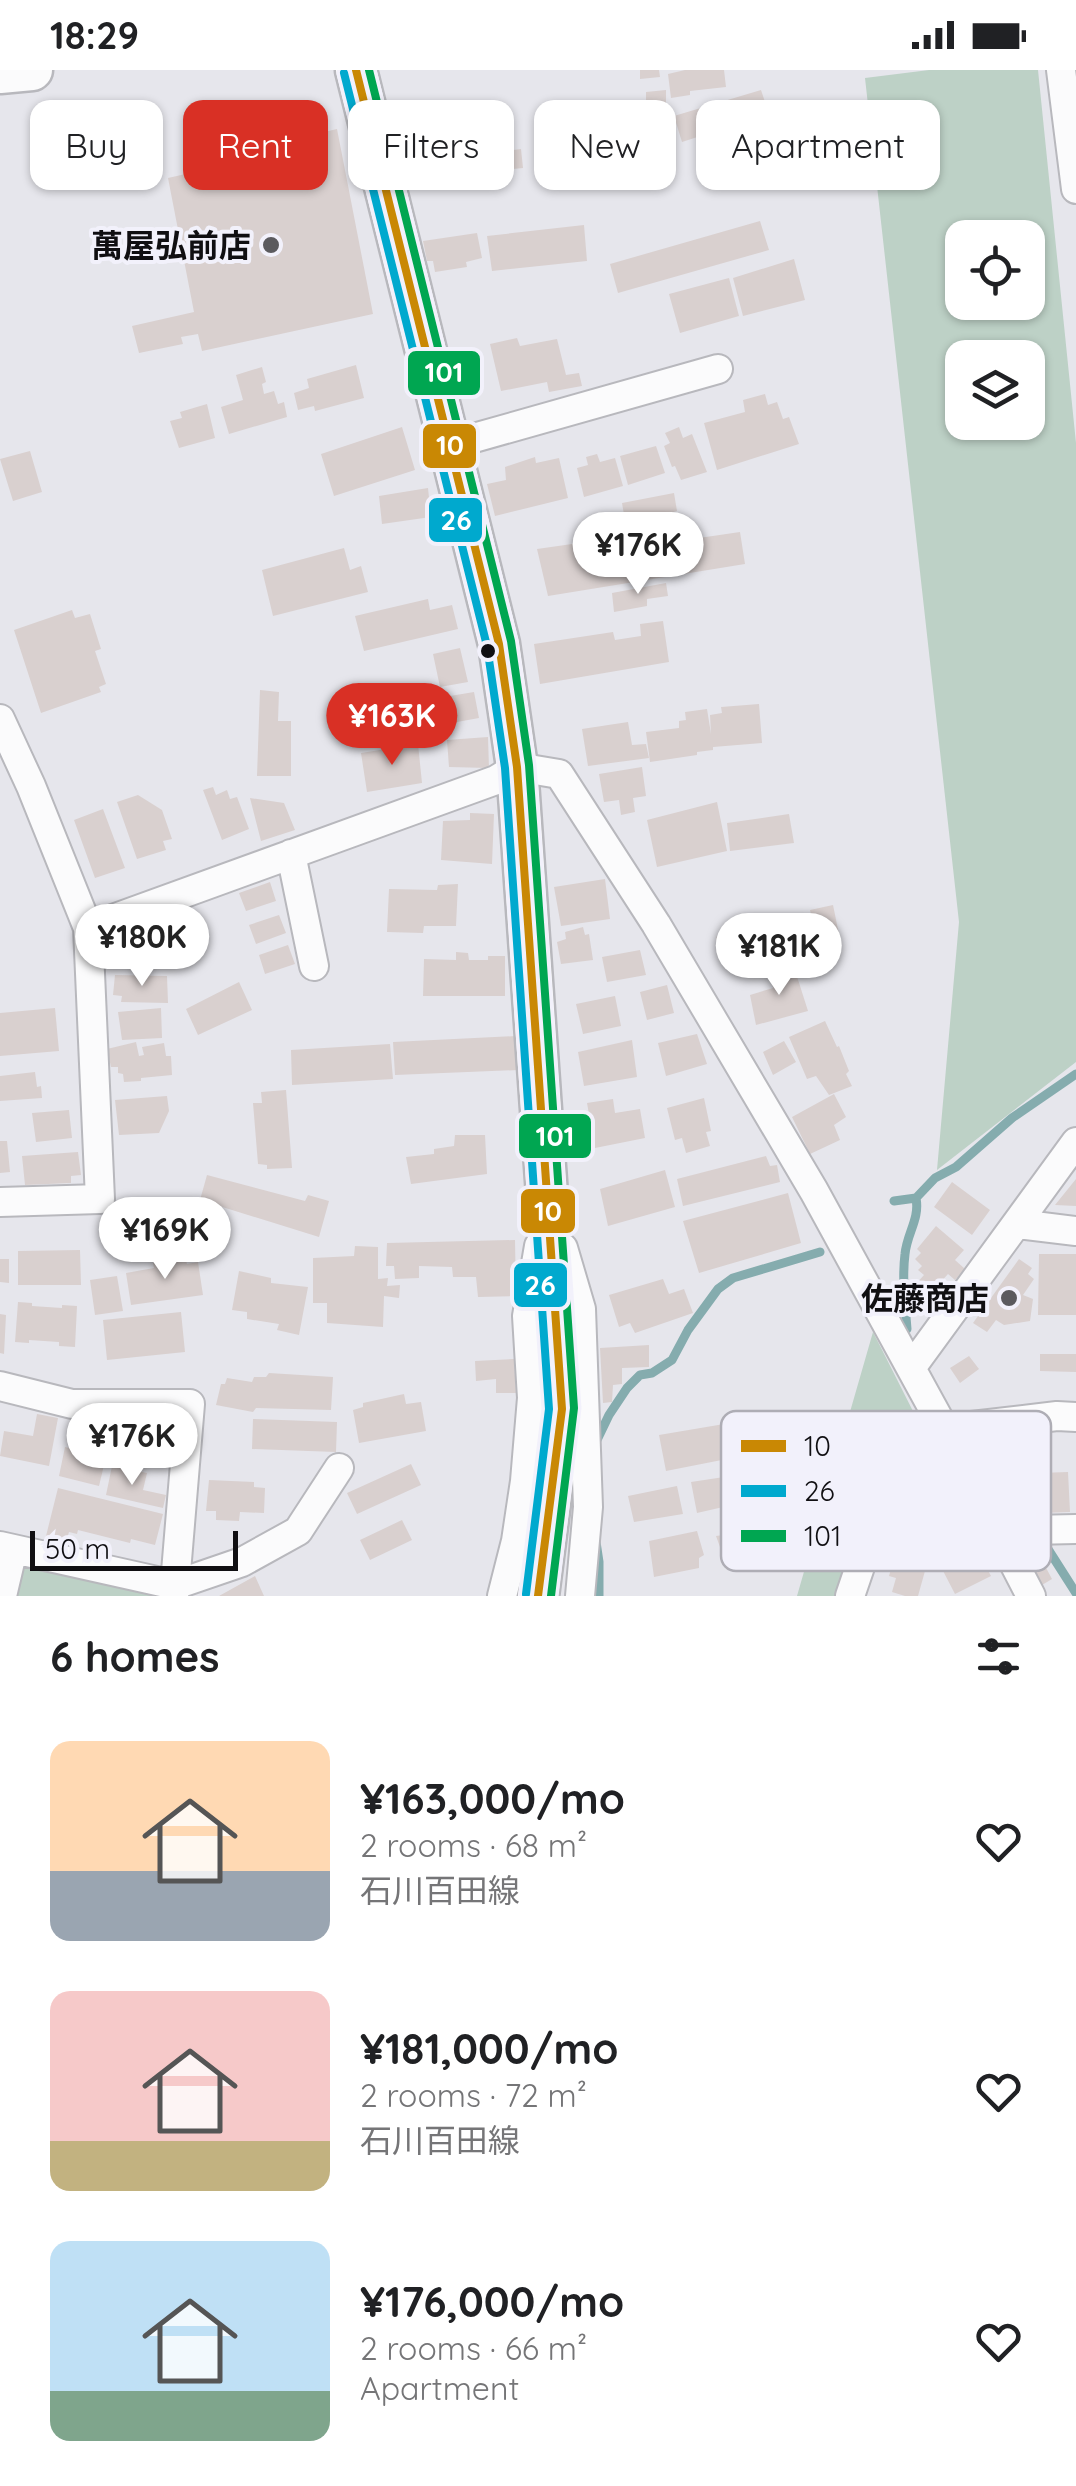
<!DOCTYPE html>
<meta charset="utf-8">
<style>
body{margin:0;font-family:Quicksand,"Noto Sans JP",sans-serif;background:#f6f6f6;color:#202124;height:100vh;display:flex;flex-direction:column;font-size:38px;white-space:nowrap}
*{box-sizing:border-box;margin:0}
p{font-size:32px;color:#757577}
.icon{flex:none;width:55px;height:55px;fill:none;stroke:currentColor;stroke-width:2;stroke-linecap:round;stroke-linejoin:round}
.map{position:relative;height:1526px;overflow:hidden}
.drawer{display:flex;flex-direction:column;background:#fff;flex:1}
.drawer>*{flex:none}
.hud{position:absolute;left:30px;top:30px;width:1018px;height:90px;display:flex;gap:20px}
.buttons{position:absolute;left:945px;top:150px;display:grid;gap:20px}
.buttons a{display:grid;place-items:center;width:100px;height:100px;border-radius:20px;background:#fff;box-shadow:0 2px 8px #0004;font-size:50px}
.scale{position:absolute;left:30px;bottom:25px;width:208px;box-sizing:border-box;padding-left:10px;border:5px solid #100f12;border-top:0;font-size:28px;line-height:35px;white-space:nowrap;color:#100f12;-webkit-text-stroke:8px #f2f1fb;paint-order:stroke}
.price{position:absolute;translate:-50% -85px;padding:0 22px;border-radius:35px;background:#fff;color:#222;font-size:32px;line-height:65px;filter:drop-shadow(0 2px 5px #0008)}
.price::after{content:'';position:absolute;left:50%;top:60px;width:30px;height:22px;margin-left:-15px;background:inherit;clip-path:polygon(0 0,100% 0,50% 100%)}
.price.on{background:#d93025;color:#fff}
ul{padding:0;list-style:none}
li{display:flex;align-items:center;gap:30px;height:250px;padding:0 50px}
li span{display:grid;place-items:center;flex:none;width:280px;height:200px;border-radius:20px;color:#555}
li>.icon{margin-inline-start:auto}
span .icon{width:120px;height:120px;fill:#fffc;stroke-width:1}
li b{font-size:42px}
h2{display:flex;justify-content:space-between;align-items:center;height:120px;padding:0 50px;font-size:42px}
.chip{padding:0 35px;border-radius:20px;background:#fff;box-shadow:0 2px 8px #0004;font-size:35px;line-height:90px}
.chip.on{background:#d93025;color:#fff}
.status{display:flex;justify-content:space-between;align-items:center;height:70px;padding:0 50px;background:#fff;direction:ltr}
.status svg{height:28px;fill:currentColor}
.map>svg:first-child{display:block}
</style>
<div class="status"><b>18:29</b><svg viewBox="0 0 49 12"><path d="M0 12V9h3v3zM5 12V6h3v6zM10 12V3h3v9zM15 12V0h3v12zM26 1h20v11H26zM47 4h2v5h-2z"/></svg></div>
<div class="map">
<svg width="1076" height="1526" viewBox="0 0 1076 1526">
<rect width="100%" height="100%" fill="#e6e6ec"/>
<!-- green -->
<path fill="#bdd1c6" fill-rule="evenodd" d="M 929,0 L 1038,0 L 1076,373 L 1076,992 L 937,1100 L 959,852 L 865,8 ZM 962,168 L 1028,168 L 1028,232 L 962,232 ZM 962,288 L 1028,288 L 1028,352 L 962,352 Z
M 873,1262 L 923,1361 L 919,1375 L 841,1526 L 797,1526 Z
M 28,1498 L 151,1524 L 154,1526 L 11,1526 L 17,1502 Z"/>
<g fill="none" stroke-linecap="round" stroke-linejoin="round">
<!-- stream -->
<path stroke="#85acae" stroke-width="9" d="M 894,1131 L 916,1128 L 935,1108 L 956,1097 L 1012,1048 L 1076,1004
M 907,1259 C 905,1234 902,1208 905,1184 C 907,1163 920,1149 916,1128
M 596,1372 L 609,1345 L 627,1318 L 640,1305 L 652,1303 L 672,1290 L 688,1260 L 718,1219 L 733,1208 L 820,1182
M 980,1373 L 997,1389 L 1046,1476 L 1076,1523
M 596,1472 L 599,1492 L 599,1526"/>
</g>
<!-- building -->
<path fill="#d9d0cf" d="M 640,0 L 659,0 L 660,7 L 640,9 Z
M 685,0 L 724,0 L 726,17 L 690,21 L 690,25 L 671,28 L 668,4 Z
M 666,20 L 666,58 L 599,63 L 598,40 L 646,37 L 646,22 Z
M 761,20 L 769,44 L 682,72 L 674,46 Z
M 511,40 L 514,63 L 402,74 L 399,51 Z
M 570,42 L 572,65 L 537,67 L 535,44 Z
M 337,59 L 373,244 L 202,281 L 198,264 L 181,267 L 183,274 L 139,283 L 132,256 L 194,242 L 168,108 L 256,88 L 257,78 Z
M 637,66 L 638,85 L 553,92 L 551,73 Z
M 488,78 L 489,83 L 521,79 L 523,98 L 415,108 L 412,85 Z
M 760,151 L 769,180 L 618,223 L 610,194 Z
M 584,155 L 587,191 L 492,201 L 487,166 Z
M 477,163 L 482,188 L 466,192 L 467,197 L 435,202 L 433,191 L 427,191 L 423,171 Z
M 794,189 L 805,230 L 743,246 L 733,208 Z
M 729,208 L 739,246 L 680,263 L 669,224 Z
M 517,268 L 520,276 L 557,269 L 566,305 L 579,303 L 582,316 L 549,322 L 547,312 L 501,321 L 490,274 Z
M 356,295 L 364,328 L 315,341 L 314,336 L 298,340 L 294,323 L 309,318 L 307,309 Z
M 262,297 L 266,312 L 262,314 L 264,324 L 274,321 L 278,334 L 284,332 L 287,347 L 229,364 L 221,337 L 243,330 L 236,305 Z
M 765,324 L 768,335 L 777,332 L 783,349 L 789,347 L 799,374 L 717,400 L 704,353 L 745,342 L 743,330 Z
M 207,334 L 215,368 L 179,378 L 170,351 L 182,348 L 180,342 Z
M 402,357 L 415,400 L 334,426 L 321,384 Z
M 679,357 L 683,368 L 692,364 L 707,402 L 681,410 L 675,396 L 672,397 L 664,376 L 670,373 L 665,363 Z
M 656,376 L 665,403 L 628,415 L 620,386 Z
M 30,381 L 42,422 L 13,431 L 0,389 Z
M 597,384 L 600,392 L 615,388 L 623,416 L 584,427 L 577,398 L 588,395 L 586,387 Z
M 535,387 L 536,393 L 559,388 L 568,428 L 495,446 L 487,414 L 506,410 L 505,397 Z
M 428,418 L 431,447 L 382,454 L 379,426 Z
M 674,423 L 677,441 L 663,445 L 666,459 L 640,464 L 635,453 L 626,456 L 622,433 Z
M 740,462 L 745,494 L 548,526 L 537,479 L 621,467 L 624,479 Z
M 344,478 L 350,500 L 361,496 L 368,522 L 273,546 L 262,500 Z
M 666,513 L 668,526 L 647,529 L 647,536 L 614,542 L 612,523 Z
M 428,529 L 430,540 L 452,535 L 458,559 L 364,581 L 355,546 Z
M 72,540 L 75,548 L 90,544 L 101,579 L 95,581 L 106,614 L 99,617 L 101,622 L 41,643 L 14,560 Z
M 663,551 L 669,592 L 540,614 L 534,574 L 613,562 L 615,570 L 641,566 L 640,554 Z
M 460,578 L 468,612 L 440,617 L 433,584 Z
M 260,620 L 279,622 L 278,651 L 291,651 L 291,706 L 257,706 Z
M 474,622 L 479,648 L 364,669 L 360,641 Z
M 759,634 L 762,673 L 713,677 L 713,680 L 697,682 L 697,685 L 650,692 L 646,662 L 679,658 L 679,651 L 686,650 L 685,642 L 707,639 L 711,664 L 710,645 L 722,643 L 721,637 Z
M 628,652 L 632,675 L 646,674 L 649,688 L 588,696 L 582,659 Z
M 488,667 L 489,698 L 449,697 L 447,670 Z
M 418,674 L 422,713 L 367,722 L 361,683 Z
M 642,697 L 646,726 L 633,728 L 635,742 L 621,745 L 619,730 L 604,732 L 599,704 Z
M 213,717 L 216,725 L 227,720 L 230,729 L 237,727 L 249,759 L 222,770 L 203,720 Z
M 138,725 L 162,740 L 172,769 L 163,771 L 166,780 L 137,789 L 117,732 Z
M 250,728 L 284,733 L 295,760 L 261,771 Z
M 717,732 L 727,781 L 657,797 L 647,750 Z
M 103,739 L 125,798 L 95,808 L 74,750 Z
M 470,743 L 494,744 L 492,794 L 441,790 L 443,751 L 470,750 Z
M 789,744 L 794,773 L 730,781 L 727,753 Z
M 605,809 L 610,849 L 561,856 L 554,817 Z
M 270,812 L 276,831 L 246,841 L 239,823 Z
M 458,814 L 456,856 L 424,856 L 423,863 L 387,862 L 389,819 L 437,820 L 438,815 Z
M 833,835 L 841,874 L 819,880 L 810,840 Z
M 279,845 L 286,863 L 256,874 L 249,855 Z
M 778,849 L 787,884 L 735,899 L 732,889 L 723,892 L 716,867 Z
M 583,857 L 585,865 L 589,864 L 593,890 L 561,894 L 557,872 L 566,869 L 565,862 Z
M 288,875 L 295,894 L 265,904 L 259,885 Z
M 640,880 L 646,905 L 607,912 L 602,887 Z
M 456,882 L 468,883 L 469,890 L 488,890 L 488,886 L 505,886 L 505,926 L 423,926 L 424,889 L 456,890 Z
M 794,897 L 808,941 L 756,955 L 750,925 L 773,918 L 770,903 Z
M 115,905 L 167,906 L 168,933 L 121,932 L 122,926 L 113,925 Z
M 239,912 L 252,940 L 198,965 L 186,939 Z
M 667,915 L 674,943 L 647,950 L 640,922 Z
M 615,926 L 621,956 L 583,964 L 576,934 Z
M 55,938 L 59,981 L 0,986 L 0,943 Z
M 161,938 L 162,968 L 122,970 L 118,942 Z
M 825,951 L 837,977 L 839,976 L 849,1001 L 846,1004 L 852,1016 L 829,1025 L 816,1006 L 807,1009 L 789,967 Z
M 697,964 L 707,994 L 666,1006 L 658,973 Z
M 516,966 L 518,1000 L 395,1005 L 393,972 Z
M 632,970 L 637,1007 L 584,1016 L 578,982 Z
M 784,971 L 796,992 L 773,1005 L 763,982 Z
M 136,972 L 139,986 L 144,985 L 142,977 L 164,973 L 166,986 L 171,986 L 172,1005 L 141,1008 L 141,1011 L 124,1012 L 123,1004 L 118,1003 L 118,997 L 111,997 L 107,979 Z
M 390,974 L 393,1009 L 292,1015 L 291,980 Z
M 35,1002 L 37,1017 L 41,1016 L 42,1028 L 0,1031 L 0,1006 Z
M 286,1020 L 292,1098 L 267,1099 L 267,1095 L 258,1094 L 253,1033 L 262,1033 L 261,1022 Z
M 834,1024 L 846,1047 L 834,1055 L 840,1070 L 810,1084 L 792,1047 Z
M 167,1026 L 169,1041 L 159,1063 L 119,1065 L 115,1030 Z
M 704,1028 L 711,1061 L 706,1062 L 710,1076 L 686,1083 L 682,1068 L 675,1070 L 667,1038 Z
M 613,1029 L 615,1043 L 640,1039 L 645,1068 L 595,1078 L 587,1033 Z
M 69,1040 L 72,1068 L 36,1072 L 32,1043 Z
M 455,1065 L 485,1065 L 487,1104 L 411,1114 L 406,1087 L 434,1084 L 434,1079 L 454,1076 Z
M 0,1071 L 7,1071 L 10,1102 L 0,1103 Z
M 78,1082 L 81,1105 L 71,1106 L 71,1113 L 25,1115 L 22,1086 Z
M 766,1086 L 770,1096 L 777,1095 L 780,1112 L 683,1136 L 677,1109 Z
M 665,1100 L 675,1137 L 608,1156 L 600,1119 Z
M 207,1105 L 305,1131 L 308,1125 L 329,1131 L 319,1167 L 200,1130 Z
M 1076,1109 L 1076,1136 L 1055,1135 Z
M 952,1112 L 990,1140 L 972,1165 L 934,1137 Z
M 788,1123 L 801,1173 L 699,1203 L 683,1151 Z
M 936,1156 L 964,1180 L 955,1190 L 965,1199 L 955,1210 L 948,1204 L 939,1214 L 945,1221 L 933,1234 L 914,1216 L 924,1205 L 918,1200 L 922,1196 L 915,1189 L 921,1183 L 917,1179 Z
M 515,1170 L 516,1226 L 478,1227 L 476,1207 L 453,1207 L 452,1197 L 419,1196 L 419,1208 L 395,1209 L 394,1196 L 386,1196 L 387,1173 Z
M 355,1176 L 378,1177 L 378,1209 L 388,1208 L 387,1216 L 400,1215 L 399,1228 L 384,1226 L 383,1257 L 327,1253 L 327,1233 L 313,1233 L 313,1188 L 354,1186 Z
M 80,1180 L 81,1215 L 18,1215 L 18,1181 Z
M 1039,1184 L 1076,1184 L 1076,1245 L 1038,1245 Z
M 185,1187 L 187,1194 L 198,1192 L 203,1225 L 131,1235 L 126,1203 L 154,1198 L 153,1193 Z
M 0,1189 L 9,1189 L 9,1213 L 0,1212 Z
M 1019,1189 L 1032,1198 L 1028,1204 L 1034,1209 L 1023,1225 L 1033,1229 L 1030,1251 L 1004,1255 L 996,1250 L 987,1262 L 973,1253 Z
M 239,1201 L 271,1208 L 271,1213 L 308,1217 L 299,1265 L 277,1260 L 279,1254 L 247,1249 L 247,1242 L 232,1240 Z
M 117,1206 L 123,1241 L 95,1245 L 90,1210 Z
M 663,1209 L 669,1224 L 684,1219 L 693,1243 L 635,1263 L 630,1253 L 619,1257 L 609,1225 Z
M 18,1232 L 32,1233 L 32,1236 L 62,1238 L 62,1235 L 77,1236 L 75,1277 L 59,1276 L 59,1272 L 29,1270 L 29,1273 L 15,1272 Z
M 181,1242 L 185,1282 L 107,1290 L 103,1250 Z
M 0,1244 L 6,1245 L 4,1284 L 0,1283 Z
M 649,1275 L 649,1297 L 622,1298 L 622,1314 L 613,1315 L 612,1332 L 603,1333 L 600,1278 Z
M 1040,1284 L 1076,1284 L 1076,1302 L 1040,1301 Z
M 969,1286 L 979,1299 L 960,1313 L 950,1298 Z
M 514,1289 L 516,1323 L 496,1323 L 496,1309 L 476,1311 L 475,1291 Z
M 269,1303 L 333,1307 L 331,1340 L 256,1338 L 253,1342 L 216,1335 L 221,1314 L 225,1314 L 227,1308 L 252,1312 L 254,1307 L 266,1307 Z
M 404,1324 L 406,1334 L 421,1332 L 426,1361 L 359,1373 L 353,1340 L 363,1337 L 363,1333 Z
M 37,1344 L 58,1348 L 49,1396 L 0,1386 L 4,1361 L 33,1366 Z
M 253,1349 L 337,1352 L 336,1382 L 252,1379 Z
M 116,1352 L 168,1364 L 161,1393 L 110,1381 Z
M 736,1352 L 742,1386 L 666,1401 L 659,1365 Z
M 65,1377 L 106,1387 L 99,1416 L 59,1406 Z
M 411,1394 L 421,1415 L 357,1444 L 347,1423 Z
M 112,1396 L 147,1403 L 143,1420 L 166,1425 L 163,1438 L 106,1425 Z
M 1068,1402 L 1070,1442 L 1041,1443 L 1039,1403 Z
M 724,1407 L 732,1435 L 697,1443 L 691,1412 Z
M 209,1410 L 254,1412 L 254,1417 L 265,1418 L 264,1443 L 240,1442 L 239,1451 L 216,1450 L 216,1441 L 206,1441 Z
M 677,1416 L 683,1444 L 634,1452 L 628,1426 Z
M 58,1418 L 163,1444 L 155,1475 L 131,1469 L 130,1473 L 78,1460 L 77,1464 L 69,1462 L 65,1475 L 45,1470 Z
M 742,1448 L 750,1491 L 729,1495 L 725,1478 L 720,1477 L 716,1466 L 723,1465 L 720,1452 Z
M 402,1450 L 412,1470 L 370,1490 L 360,1470 Z
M 697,1461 L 704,1485 L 699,1488 L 699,1498 L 654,1507 L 649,1471 Z
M 1036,1479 L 1052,1509 L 1042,1515 L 1025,1485 Z
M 973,1481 L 979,1493 L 983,1491 L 991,1506 L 955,1524 L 941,1497 Z
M 893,1492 L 925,1501 L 918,1526 L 905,1526 L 892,1522 L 896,1508 L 889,1506 Z
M 255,1506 L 264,1526 L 219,1526 Z"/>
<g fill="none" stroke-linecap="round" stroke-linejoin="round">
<!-- street casing -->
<g stroke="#b8b8bd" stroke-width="32">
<path id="street" d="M 1061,0 L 1076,119
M 449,375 L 718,299
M 0,649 L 31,716 L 88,858 L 100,1129 L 0,1132
M 291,784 L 314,896
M 88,858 L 496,710 L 517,697 L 559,704 L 656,854 L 814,1121 L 947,1364 L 1031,1526
M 1018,1154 L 1076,1161
M 563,1178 L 581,1239 L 588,1437 L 580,1526
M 911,1298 L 1076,1072
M 0,1316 L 72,1334 L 190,1334 L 174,1526
M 1001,1468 L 1030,1460 L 1076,1459
M 0,1476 L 175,1515 L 242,1492 L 298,1461 L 339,1398
M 2,1526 L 13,1479
M 502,1526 L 516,1471 L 525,1411 L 532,1328 L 527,1246 L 539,1176
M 850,1526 L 893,1400 L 947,1364 L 963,1357 L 1057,1346 L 1076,1347"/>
</g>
<!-- secondary casing -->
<g stroke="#b8b8bd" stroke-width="45">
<path id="secondary" d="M 356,0 L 499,574 L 517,697 L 562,1339 L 538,1526
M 0,3 L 32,0"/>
</g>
<!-- street -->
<use href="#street" stroke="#fbfbfc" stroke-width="28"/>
<!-- secondary -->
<use href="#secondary" stroke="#fbfbfc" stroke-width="40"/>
<!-- bus-1 casing -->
<g stroke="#f2f1fb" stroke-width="15">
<path id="bus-1" d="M 356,0 L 499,574 L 517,697 L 562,1339 L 538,1526"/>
</g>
<!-- bus-2 casing -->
<g stroke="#f2f1fb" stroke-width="15">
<path id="bus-2" d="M 344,3 L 487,576 L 505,698 L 549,1339 L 526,1524"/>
</g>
<!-- bus-3 casing -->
<g stroke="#f2f1fb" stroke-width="15">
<path id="bus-3" d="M 369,0 L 511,571 L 529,695 L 574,1338 L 551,1526"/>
</g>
<!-- bus-1 -->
<use href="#bus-1" stroke="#c98804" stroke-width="8"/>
<!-- bus-2 -->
<use href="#bus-2" stroke="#00a9ce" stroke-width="8"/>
<!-- bus-3 -->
<use href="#bus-3" stroke="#00a651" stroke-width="8"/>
</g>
<!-- markers -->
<g fill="#5b5a5e" stroke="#f2f1fb" stroke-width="4">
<circle cx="271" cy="175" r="10"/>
<circle cx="1009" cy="1228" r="10"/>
</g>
<circle fill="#100f12" stroke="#f2f1fb" stroke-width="4" cx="488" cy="581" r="9"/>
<g text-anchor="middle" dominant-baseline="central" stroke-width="8" stroke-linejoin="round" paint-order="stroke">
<!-- poi labels -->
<g font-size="32" font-weight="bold" fill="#100f12" stroke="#f2f1fb" text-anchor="end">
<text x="251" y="175">萬屋弘前店</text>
<text x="989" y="1228">佐藤商店</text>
</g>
</g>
<!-- legend -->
<rect x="721" y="1341" width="330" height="160" rx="15" fill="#f2f1fb" stroke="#aeadb5" stroke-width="2.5"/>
<rect x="741" y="1370" width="45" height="12" fill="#c98804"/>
<rect x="741" y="1415" width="45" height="12" fill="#00a9ce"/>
<rect x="741" y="1460" width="45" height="12" fill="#00a651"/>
<g font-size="28" fill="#100f12">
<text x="804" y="1386">10</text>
<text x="804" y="1431">26</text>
<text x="804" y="1476">101</text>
</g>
<g stroke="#f2f1fb" stroke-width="4">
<rect x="406" y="279" width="76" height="48" rx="10" fill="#00a651"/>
<rect x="421" y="352" width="57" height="48" rx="10" fill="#c98804"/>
<rect x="427" y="426" width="57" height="48" rx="10" fill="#00a9ce"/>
<rect x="517" y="1042" width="76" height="48" rx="10" fill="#00a651"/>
<rect x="519" y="1117" width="58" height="48" rx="10" fill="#c98804"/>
<rect x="512" y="1191" width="57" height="48" rx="10" fill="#00a9ce"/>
</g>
<g font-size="28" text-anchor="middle" font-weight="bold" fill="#fff">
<text x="444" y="312">101</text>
<text x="450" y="385">10</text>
<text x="456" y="460">26</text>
<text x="555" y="1076">101</text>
<text x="548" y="1151">10</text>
<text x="540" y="1225">26</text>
</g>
</svg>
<div class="buttons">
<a><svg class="icon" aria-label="locate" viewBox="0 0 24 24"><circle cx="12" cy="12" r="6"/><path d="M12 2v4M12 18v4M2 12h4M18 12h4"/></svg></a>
<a><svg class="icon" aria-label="layers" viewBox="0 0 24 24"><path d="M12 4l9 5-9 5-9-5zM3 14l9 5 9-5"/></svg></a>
</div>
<div class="scale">50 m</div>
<b class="price" style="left:638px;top:527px">¥176K</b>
<b class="price on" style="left:392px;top:698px">¥163K</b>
<b class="price" style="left:142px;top:919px">¥180K</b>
<b class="price" style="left:779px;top:928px">¥181K</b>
<b class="price" style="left:165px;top:1212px">¥169K</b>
<b class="price" style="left:132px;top:1418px">¥176K</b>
<div class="hud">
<a class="chip">Buy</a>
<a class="chip on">Rent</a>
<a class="chip">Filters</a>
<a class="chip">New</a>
<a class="chip">Apartment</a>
</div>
</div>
<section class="drawer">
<h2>6 homes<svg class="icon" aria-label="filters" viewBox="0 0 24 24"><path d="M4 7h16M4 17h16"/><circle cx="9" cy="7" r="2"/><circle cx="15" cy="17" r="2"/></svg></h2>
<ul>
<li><span style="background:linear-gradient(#ffd9b3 65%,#9aa5b1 0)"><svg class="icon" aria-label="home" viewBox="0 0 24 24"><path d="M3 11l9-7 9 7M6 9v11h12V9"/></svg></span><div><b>¥163,000/mo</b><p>2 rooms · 68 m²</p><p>石川百田線</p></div><svg class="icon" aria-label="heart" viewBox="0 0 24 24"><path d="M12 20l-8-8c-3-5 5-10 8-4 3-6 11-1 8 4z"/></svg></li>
<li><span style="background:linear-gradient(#f6c9c9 75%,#c2b280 0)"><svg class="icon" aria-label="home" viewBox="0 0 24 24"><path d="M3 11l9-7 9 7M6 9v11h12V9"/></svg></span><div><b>¥181,000/mo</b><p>2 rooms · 72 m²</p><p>石川百田線</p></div><svg class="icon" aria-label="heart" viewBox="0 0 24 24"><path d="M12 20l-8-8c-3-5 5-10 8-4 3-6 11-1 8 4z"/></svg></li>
<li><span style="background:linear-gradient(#bfe0f5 75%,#7fa58c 0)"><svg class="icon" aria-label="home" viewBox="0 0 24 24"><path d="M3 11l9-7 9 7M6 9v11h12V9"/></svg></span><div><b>¥176,000/mo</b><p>2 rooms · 66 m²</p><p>Apartment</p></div><svg class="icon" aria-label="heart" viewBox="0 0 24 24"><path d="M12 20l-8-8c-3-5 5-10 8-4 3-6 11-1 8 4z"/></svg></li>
</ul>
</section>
